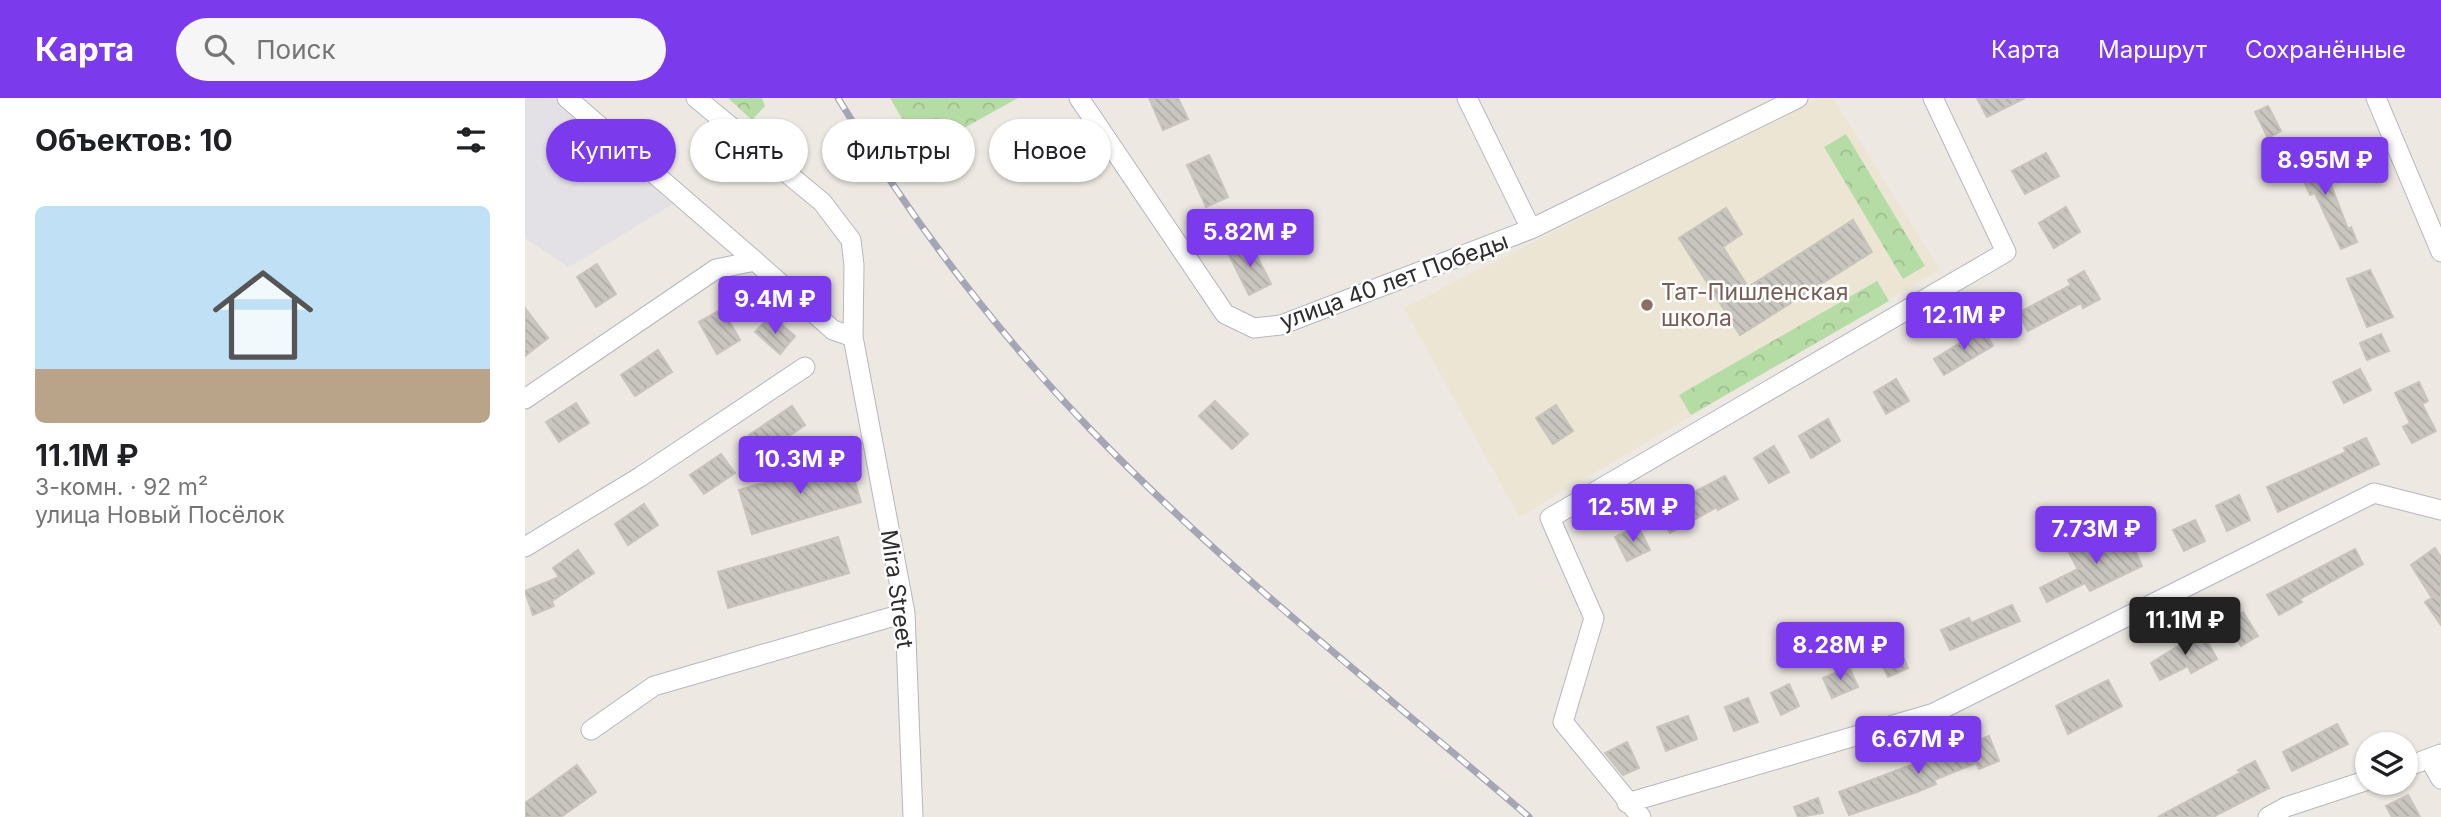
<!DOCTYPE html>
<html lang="ru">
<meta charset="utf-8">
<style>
body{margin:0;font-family:Inter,sans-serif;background:#f6f6f6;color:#202124;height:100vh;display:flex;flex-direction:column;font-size:26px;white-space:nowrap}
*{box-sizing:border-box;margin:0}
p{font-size:23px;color:#757577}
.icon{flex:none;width:38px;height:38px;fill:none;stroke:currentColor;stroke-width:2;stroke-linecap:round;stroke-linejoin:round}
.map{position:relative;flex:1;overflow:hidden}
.side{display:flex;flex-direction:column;background:#fff;width:525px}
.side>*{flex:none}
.top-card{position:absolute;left:21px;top:21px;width:665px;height:63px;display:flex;gap:14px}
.tools{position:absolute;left:1830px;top:634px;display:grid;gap:14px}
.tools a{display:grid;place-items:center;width:63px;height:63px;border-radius:50%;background:#fff;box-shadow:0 2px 5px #0004;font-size:35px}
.price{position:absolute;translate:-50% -60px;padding:0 16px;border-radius:7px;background:#7c3aed;color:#fff;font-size:23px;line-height:46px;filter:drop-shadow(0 2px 4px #0008)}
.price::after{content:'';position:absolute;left:50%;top:42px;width:21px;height:16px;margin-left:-10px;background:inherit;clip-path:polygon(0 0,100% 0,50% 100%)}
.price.on{background:#222;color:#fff}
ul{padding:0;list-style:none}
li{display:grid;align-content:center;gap:14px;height:371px;padding:0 35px}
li+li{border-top:2px solid #e0e0e0}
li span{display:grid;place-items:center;height:217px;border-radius:10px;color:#555}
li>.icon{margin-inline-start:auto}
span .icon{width:126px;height:126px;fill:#fffc;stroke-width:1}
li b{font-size:30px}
h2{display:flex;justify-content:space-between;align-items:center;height:84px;padding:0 35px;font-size:30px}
.tag{padding:0 24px;border-radius:32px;background:#fff;box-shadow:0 2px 5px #0004;font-size:24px;line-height:63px}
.tag.on{background:#7c3aed;color:#fff}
header{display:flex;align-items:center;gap:42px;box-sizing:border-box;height:98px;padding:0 35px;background:#7c3aed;color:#fff}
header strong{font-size:33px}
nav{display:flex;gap:38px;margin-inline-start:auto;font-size:24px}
.search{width:490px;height:63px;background:#f6f6f6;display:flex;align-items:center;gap:18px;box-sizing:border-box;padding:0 24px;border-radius:38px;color:#757577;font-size:26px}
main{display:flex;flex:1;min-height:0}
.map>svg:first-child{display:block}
</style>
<header>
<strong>Карта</strong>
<div class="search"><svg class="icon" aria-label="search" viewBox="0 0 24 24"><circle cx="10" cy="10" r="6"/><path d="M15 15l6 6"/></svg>Поиск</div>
<nav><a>Карта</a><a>Маршрут</a><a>Сохранённые</a></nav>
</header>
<main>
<section class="side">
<h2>Объектов: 10<svg class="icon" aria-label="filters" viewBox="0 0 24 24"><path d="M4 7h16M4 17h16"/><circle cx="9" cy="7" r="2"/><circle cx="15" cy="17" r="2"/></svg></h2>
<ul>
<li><span style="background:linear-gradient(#bfe0f5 75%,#b9a48a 0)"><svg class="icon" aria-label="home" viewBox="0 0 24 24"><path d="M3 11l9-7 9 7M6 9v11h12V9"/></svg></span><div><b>11.1M ₽</b><p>3-комн. · 92 m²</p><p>улица Новый Посёлок</p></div></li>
</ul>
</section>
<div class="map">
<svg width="1916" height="719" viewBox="0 0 1916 719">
<defs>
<pattern id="forest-crowns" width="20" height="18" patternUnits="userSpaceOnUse" patternTransform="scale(1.75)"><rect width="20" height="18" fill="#b6dca6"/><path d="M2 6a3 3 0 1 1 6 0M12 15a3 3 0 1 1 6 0" fill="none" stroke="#9dbd8f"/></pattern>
<pattern id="building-back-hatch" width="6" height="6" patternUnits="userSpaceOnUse" patternTransform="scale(1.75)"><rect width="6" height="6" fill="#c9c6c0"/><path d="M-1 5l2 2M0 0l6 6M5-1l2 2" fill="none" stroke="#adaaa5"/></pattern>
</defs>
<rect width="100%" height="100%" fill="#ede8e2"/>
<!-- industrial -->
<path fill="#e3e1e6" d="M 0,0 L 28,0 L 148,106 L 44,169 L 0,140 Z"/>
<!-- education -->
<path fill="#ece5d4" d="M 1293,0 L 1308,0 L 1415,172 L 994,419 L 879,210 Z"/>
<!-- forest -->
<path fill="url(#forest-crowns)" d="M 203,0 L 237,0 L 240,8 L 227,22 Z
M 365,0 L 493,0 L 396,54 Z
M 1321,36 L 1400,168 L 1378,181 L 1299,49 Z
M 1352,183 L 1364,203 L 1166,317 L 1154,297 Z"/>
<!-- building -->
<path fill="url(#building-back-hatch)" stroke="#c8c4bb" stroke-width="2" d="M 624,0 L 653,0 L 663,21 L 638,32 Z
M 1452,0 L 1500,0 L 1462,19 Z
M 1743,8 L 1756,33 L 1743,40 L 1730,14 Z
M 1793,53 L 1823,131 L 1826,129 L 1832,144 L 1816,151 L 1790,95 L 1785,97 L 1770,63 Z
M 1521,55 L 1534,78 L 1500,96 L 1487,73 Z
M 684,57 L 703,99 L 681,109 L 662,67 Z
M 1541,109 L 1555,134 L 1529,150 L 1514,125 Z
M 1201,110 L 1217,136 L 1198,149 L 1223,189 L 1328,122 L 1347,154 L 1215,237 L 1154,140 Z
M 726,146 L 746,186 L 724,197 L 704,157 Z
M 72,166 L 91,196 L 71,209 L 52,179 Z
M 1845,172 L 1868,219 L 1842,229 L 1822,181 Z
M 1559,173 L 1575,201 L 1558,210 L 1556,205 L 1503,233 L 1493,215 L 1546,187 L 1543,182 Z
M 0,210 L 23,240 L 0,258 Z
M 197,211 L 215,242 L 192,256 L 174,224 Z
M 242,221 L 254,231 L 257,227 L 270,238 L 255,256 L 230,234 Z
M 1458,231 L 1468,248 L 1419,277 L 1409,261 Z
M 1856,236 L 1864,253 L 1842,262 L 1835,245 Z
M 133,252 L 147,274 L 110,298 L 96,277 Z
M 1835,271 L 1846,292 L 1819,305 L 1808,284 Z
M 1371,281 L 1384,303 L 1361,316 L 1349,294 Z
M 1894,284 L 1903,303 L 1897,306 L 1911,333 L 1887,345 L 1878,329 L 1885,325 L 1870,295 Z
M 690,303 L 723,336 L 707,351 L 674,318 Z
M 51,305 L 64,325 L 34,344 L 21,324 Z
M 1031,307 L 1048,333 L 1028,346 L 1011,320 Z
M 267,308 L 280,327 L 237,357 L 224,337 Z
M 1303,321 L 1315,343 L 1286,360 L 1274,338 Z
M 1841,340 L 1854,366 L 1753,414 L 1742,389 L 1821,354 L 1819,350 Z
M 1249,348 L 1264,374 L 1244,385 L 1229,360 Z
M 196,356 L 210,375 L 179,396 L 165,377 Z
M 323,361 L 336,404 L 227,436 L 214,392 Z
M 1200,378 L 1213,401 L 1193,412 L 1192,409 L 1145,435 L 1132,413 Z
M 1714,397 L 1725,422 L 1702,433 L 1691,408 Z
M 119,406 L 133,427 L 103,447 L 90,426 Z
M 1670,422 L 1680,443 L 1659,453 L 1648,432 Z
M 1113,428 L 1125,452 L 1102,463 L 1090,439 Z
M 1586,432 L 1593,447 L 1605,441 L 1617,468 L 1565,493 L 1560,485 L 1522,504 L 1515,490 L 1553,471 L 1544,455 Z
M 313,439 L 324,475 L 203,510 L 193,474 Z
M 1910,450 L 1916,459 L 1916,527 L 1900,504 L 1907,500 L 1886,467 Z
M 1830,451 L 1838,466 L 1775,501 L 1777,504 L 1754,517 L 1742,497 Z
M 53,452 L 69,475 L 27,503 L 29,508 L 8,517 L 0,493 L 34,479 L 28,470 Z
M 1487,507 L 1495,523 L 1425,552 L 1416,532 L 1444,520 L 1446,525 Z
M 1718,514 L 1733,538 L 1716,548 L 1701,524 Z
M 1677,533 L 1692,561 L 1666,575 L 1663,568 L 1635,582 L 1626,565 Z
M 1366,534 L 1383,570 L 1363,579 L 1346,543 Z
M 1324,569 L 1333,589 L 1307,600 L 1298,580 Z
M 1583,582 L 1597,608 L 1543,636 L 1531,608 Z
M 1264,586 L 1274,608 L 1256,617 L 1246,595 Z
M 1223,600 L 1233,624 L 1209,633 L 1200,609 Z
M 1163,618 L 1172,641 L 1141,653 L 1132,629 Z
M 1812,626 L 1823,646 L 1767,673 L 1758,654 Z
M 1464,638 L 1474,663 L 1454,671 L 1451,665 L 1409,682 L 1411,686 L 1392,694 L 1324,717 L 1314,694 Z
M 1102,644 L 1114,670 L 1098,677 L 1080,655 Z
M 1730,663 L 1744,690 L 1688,719 L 1633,719 L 1715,675 L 1713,672 Z
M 52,667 L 71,694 L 36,719 L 0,719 L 0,705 Z
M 1883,697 L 1895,719 L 1867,719 L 1861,708 Z
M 1293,700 L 1298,715 L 1273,719 L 1269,709 Z"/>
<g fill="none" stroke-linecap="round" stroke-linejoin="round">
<!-- minor casing -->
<g stroke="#b5b7bf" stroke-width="21">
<path id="minor" d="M 42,0 L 230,163
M 171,0 L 297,104 L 326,142 L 329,167 L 328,239 L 380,515 L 388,719
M 554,0 L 700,216 L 729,230 L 756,227 L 1006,131 L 1273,0
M 942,0 L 1006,131
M 1851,0 L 1916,154
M 0,301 L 191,171 L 230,163 L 308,232 L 328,239
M 0,449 L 115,379 L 280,269
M 66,632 L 129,588 L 380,515
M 1905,662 L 1916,681
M 1881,669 L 1916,656
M 1102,705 L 1409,615 L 1849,395 L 1916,412
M 1116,719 L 1038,624 L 1069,520 L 1025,420 L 1481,154 L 1408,0
M 1743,719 L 1761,709 L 1843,682"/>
</g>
<!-- minor -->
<use href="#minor" stroke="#fff" stroke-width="19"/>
<!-- rail casing -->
<g stroke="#a5a6b5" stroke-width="7">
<path id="rail" d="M 313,0 C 384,119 469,231 565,331 C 700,471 856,592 1004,719"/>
</g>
<!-- rail -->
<use href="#rail" stroke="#fff" stroke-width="4.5" stroke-dasharray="13" stroke-linecap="butt"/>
</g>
<!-- markers -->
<circle fill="#8d6e63" stroke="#fff" stroke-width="2.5" cx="1122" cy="207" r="7"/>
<g text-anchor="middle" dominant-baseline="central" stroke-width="5" stroke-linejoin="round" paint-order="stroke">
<!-- street labels -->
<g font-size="23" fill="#2d2d2d" stroke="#fff">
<text transform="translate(869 183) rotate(-20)">улица 40 лет Победы</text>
<text transform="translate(372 491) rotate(82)">Mira Street</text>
</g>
<!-- education labels -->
<g font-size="23" fill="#785e54" stroke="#fff" text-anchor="start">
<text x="1136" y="194">Тат-Пишленская<tspan x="1136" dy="26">школа</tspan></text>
</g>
</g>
</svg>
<div class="tools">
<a><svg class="icon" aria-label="layers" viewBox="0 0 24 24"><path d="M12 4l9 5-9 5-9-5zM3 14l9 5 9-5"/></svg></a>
</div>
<b class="price" style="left:1800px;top:99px">8.95M ₽</b>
<b class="price" style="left:725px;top:171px">5.82M ₽</b>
<b class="price" style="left:250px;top:238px">9.4M ₽</b>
<b class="price" style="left:1439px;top:254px">12.1M ₽</b>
<b class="price" style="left:275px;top:398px">10.3M ₽</b>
<b class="price" style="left:1108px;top:446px">12.5M ₽</b>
<b class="price" style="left:1571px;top:468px">7.73M ₽</b>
<b class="price on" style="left:1660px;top:559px">11.1M ₽</b>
<b class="price" style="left:1315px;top:584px">8.28M ₽</b>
<b class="price" style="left:1393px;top:678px">6.67M ₽</b>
<div class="top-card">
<a class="tag on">Купить</a>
<a class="tag">Снять</a>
<a class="tag">Фильтры</a>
<a class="tag">Новое</a>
</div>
</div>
</main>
